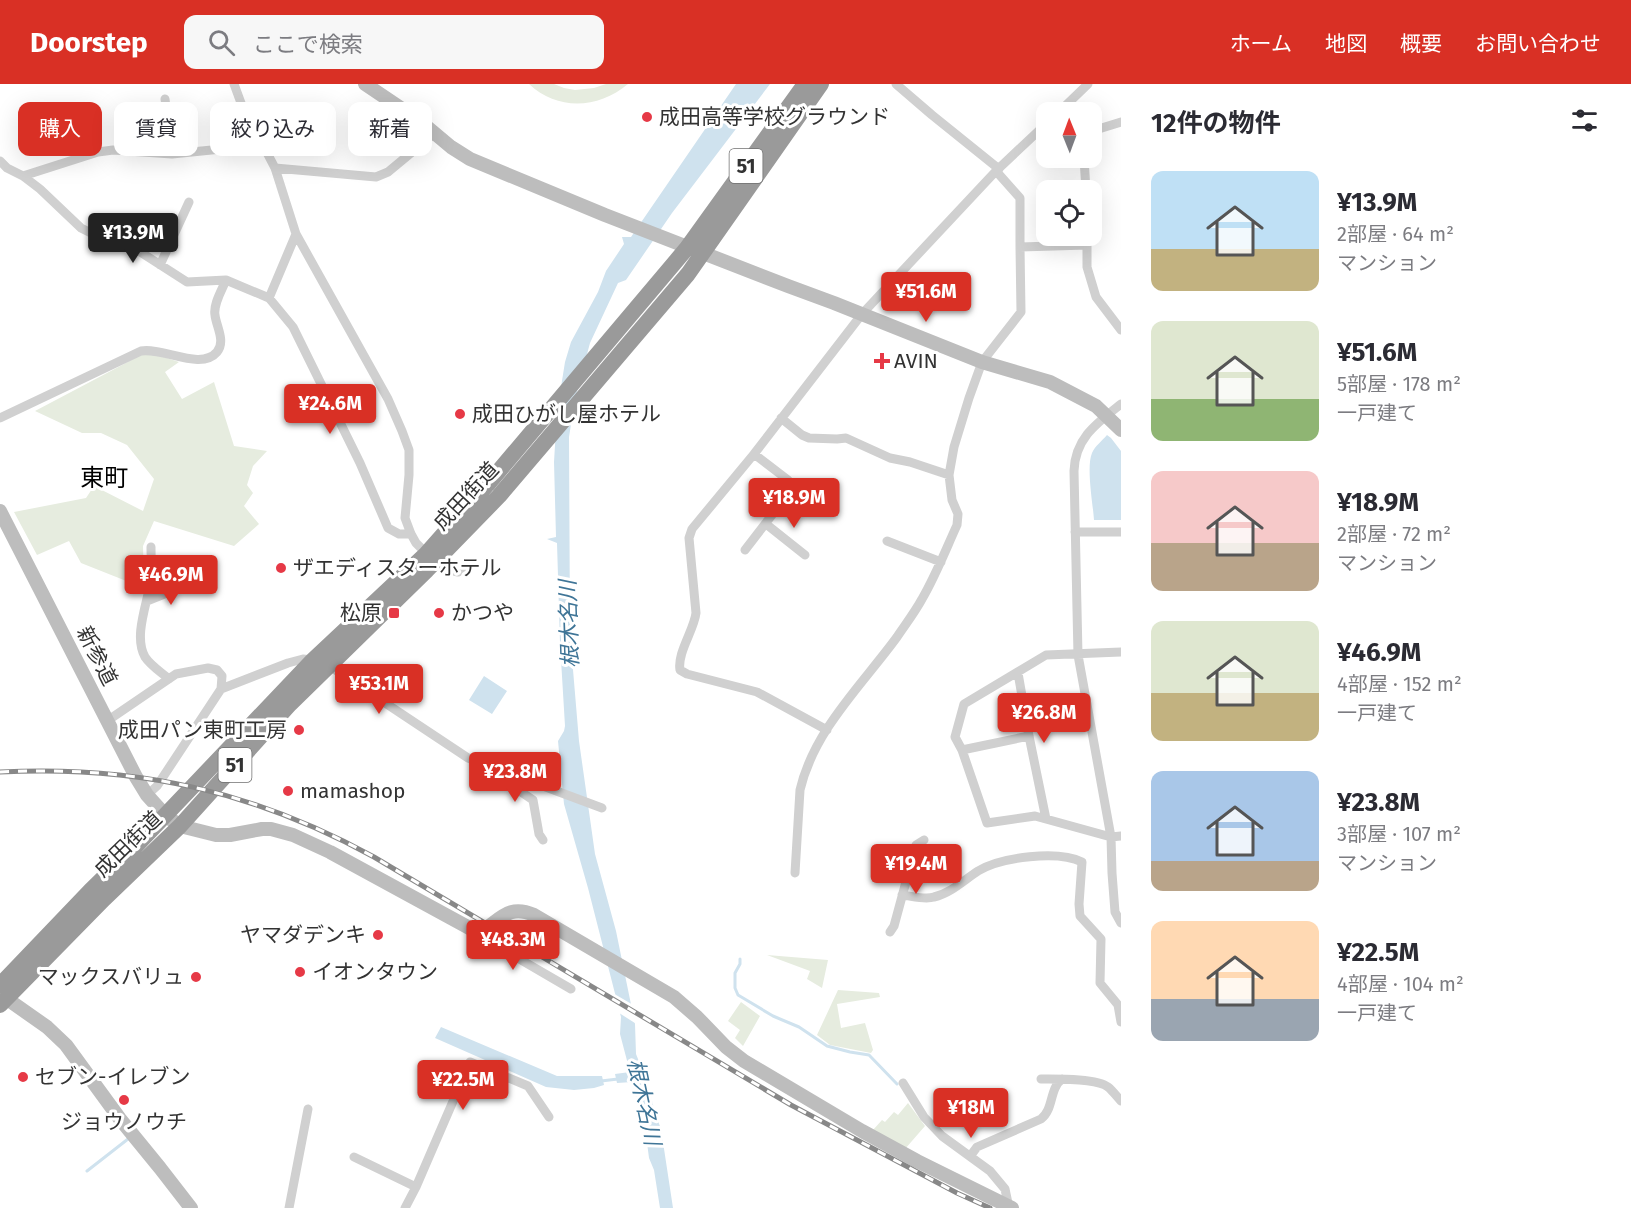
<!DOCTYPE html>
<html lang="ja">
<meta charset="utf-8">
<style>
body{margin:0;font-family:"Fira Sans","Noto Sans JP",sans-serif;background:#f7f7f7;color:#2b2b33;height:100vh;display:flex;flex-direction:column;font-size:22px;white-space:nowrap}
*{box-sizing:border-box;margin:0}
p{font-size:20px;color:#7c7c81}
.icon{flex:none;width:33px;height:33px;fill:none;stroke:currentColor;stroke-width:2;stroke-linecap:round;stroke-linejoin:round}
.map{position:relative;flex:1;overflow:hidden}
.details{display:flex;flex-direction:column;background:#fff;width:510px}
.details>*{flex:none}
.hud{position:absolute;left:18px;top:18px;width:570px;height:54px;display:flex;gap:12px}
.needle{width:39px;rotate:359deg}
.buttons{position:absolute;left:1036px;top:18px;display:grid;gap:12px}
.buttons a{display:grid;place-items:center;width:66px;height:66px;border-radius:12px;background:#fff;box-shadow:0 6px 24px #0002;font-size:30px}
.price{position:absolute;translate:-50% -51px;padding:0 14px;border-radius:6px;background:#d93025;color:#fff;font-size:20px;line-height:39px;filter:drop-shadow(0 2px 3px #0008)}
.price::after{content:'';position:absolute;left:50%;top:36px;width:18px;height:14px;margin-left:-9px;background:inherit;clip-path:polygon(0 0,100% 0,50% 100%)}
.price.active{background:#222;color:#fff}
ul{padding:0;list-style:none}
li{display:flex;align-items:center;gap:18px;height:150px;padding:0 30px}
li span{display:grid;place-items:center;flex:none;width:168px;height:120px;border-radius:12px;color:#555}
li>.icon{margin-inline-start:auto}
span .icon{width:72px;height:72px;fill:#fffc;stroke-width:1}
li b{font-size:26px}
h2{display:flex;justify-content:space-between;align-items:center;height:72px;padding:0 30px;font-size:26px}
.chip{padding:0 21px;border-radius:12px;background:#fff;box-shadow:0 6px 24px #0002;font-size:21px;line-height:54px}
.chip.active{background:#d93025;color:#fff}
header{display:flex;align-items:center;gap:36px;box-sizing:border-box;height:84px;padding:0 30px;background:#d93025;color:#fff}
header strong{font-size:28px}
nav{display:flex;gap:33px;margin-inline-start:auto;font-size:21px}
.search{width:420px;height:54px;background:#f7f7f7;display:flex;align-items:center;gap:15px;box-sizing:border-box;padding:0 21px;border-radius:12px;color:#7c7c81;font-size:22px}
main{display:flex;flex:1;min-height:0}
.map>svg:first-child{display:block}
</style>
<header>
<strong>Doorstep</strong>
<div class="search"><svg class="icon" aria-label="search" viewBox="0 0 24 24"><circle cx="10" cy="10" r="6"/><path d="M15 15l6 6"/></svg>ここで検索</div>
<nav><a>ホーム</a><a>地図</a><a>概要</a><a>お問い合わせ</a></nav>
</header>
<main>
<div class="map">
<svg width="1121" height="1124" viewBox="0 0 1121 1124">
<rect width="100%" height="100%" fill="#fff"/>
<!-- green -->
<path fill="#e6ecdf" d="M 529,0 L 554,0 L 564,4 L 575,6 L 594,4 L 606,0 L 628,0 C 598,25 558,27 529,0 Z
M 143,270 L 155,270 L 179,278 L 165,288 L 182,315 L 214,298 L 234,362 L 267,367 L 253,382 L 247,401 L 253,409 L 244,422 L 259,440 L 234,462 L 154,437 L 143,462 L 144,504 L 81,479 L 69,457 L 37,471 L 14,428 L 86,414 L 94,402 L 143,427 L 154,395 L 127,361 L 101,349 L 82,349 L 35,327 Z
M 767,871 L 828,876 L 822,904 L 807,895 L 810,887 Z
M 838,906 L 879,909 L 880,913 L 837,920 L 841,944 L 865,939 L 873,966 L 871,969 L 830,961 L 817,951 Z
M 741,918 L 760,932 L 743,962 L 735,954 L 740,946 L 728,937 Z
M 908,1019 L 925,1042 L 905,1065 L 873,1046 L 882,1036 L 885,1038 L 894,1028 L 898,1031 Z"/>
<!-- water -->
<path fill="#cfe2ee" d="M 736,0 L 770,0 L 672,129 L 626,196 L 618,199 L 590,259 L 575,315 L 569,353 L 570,550 L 579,657 L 595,770 L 616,847 L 635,940 L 636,970 L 648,1000 L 655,1029 L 661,1045 L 673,1124 L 660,1124 L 654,1086 L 649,1074 L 646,1051 L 632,998 L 617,999 L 615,990 L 630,988 L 620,950 L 621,933 L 588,804 L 564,720 L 558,657 L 564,647 L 565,642 L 560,559 L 557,459 L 547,455 L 556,453 L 554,378 L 557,328 L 565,278 L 571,258 L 598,208 L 606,187 L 624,160 L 622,153 L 631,153 Z
M 1107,351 L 1111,354 L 1121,367 L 1121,436 L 1094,436 C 1093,420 1086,383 1092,369 C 1095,362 1102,357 1107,351 Z
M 484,592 L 507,607 L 492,630 L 469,616 Z
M 441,943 L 557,992 L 602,992 L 604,1001 L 594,1004 L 574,1006 L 546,1003 L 435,954 Z"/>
<!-- pier -->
<path fill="#fff" d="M 611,908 L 635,922 L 638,941 L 616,927 Z"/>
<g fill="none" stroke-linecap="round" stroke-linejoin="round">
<!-- stream -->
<path stroke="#cfe2ee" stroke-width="3" d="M 740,875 L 740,880 L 735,889 L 735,904 L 738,911 L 773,932 L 799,943 L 827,962 L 850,968 L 869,971 L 897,1000
M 601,997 L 618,995
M 87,1087 L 128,1055"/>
<!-- street -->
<path stroke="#d0d0d0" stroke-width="9" d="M 234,0 L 241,19 L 275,84 L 296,150 L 388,315 L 402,347 L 409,366 L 409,391 L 405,434 L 411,450 L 416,459 L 441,484 L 458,488 L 465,484
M 896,0 L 932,31 L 999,85
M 165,15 L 172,70
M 1059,28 L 1088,0
M 1047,39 L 996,87 L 1020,114 L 1020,163 L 1087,161 L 1087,183 L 1096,213 L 1121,246
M 1092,47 L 1121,38
M 1084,74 L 1086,106
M 0,77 L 7,84 L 23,92 L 40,105 L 81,144 L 95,151 L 131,162 L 187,198 L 226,196 L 269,214 L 293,243 L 360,379 L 388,444 L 399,450 L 411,450
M 275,84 L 376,93 L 388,88 L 435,49
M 23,92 L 98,68 L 113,66 L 172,70 L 262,61
M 160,181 L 189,118
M 269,214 L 296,150
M 1121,320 C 1097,339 1075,354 1074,387 L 1078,571 L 1111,753 L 1112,789 L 1115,828 L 1121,839
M 0,334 L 141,267 C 163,263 201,287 217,268 C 226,257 216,242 215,231 C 213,220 222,206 226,196
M 781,334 L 802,351 L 809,354 L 837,355 L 846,354 L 890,374 L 910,378 L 949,391
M 766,440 L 805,471
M 1075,448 L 1121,448
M 887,457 L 941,478
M 151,463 C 151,473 152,485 151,495 C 148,518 133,552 145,573 C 151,582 161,588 169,595
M 745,466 L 785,414 L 788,396 L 754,370
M 147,517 L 184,502
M 1121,568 L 1046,571 L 964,620 L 955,653 L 962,666 L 987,739 L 1035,732 L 1111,753 L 1121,752
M 328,581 L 468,674 L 602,724
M 1018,589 L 1029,652 L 1046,735
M 221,605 L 288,579 L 303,575 L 312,576
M 107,637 L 176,590 L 208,584 L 217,586 L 222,592 L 221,605 L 157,702 L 147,711
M 827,646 L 757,608 L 687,590 L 680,586 C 677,569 694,546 696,529 L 689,454 L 692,445 L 754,370 L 862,230 L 996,87
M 962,666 L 1029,652
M 497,686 L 499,693 L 533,716 L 539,750 L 543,756
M 795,789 L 800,706 C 814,646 862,601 897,553 C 905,541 915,528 922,515 C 936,491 946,465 957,441 L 958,430 L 952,416 L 949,391 L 954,363 L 969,314 L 982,278 L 1021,228 L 1020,163
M 902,811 C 912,812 925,816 934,813 C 951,809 964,796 978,787 C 1001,773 1058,766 1082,778 L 1079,820 L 1080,832 L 1101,855 L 1100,899 L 1118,921 L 1121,938
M 482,847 L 485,855 L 571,905
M 890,848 L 894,842 L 916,761 L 924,756
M 1041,995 C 1056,995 1097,994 1108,1003 C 1113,1007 1117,1013 1121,1017
M 903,999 L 924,1033 L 942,1052 L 990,1087 L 1005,1105 L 1009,1124
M 971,1071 L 977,1063 L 1041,1035 C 1054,1025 1049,1005 1062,995
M 354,1073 L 416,1103
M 289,1124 L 308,1025
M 405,1124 L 416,1103 L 470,978 L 528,1002 L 549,1033"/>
<!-- secondary -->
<path stroke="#bdbdbd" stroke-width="14" d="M 365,0 L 420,37 L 451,63 L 470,75 L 605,131 L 788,202 L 834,219 L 982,278 L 1050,298 L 1096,322 L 1121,346
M 0,427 L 136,693 L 147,711 L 165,731 L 180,742 L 216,751 L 230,751 L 262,745 L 271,745 L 293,751 L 330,768 L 475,847 L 482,847 C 501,835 509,820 534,831 L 674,913 L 697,933 L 726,963 L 744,977 L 862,1047 L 917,1077 L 1012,1124
M 0,910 L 47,943 L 66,961 L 120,1035 L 160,1084 L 191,1124"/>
<!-- highway -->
<path stroke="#9a9a9a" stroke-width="16" d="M 0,901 L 90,807 L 136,762 L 313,576 L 426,470 L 487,401 L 687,164 L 805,0
M 0,921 L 104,815 L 180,742 L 290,620 L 427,486 L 499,412 L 688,190 L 821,0"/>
<!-- rail casing -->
<g stroke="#888" stroke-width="5">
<path id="rail" d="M 0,688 C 137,681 253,707 374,773 L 791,1021 L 957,1109 L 990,1124"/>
</g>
<!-- rail -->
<use href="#rail" stroke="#fff" stroke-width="3" stroke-dasharray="9" stroke-linecap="butt"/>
</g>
<!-- markers -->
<g fill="#e63946" stroke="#fff" stroke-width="2">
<circle cx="647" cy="33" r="6"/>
<path d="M879 268h6v6h6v6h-6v6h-6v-6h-6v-6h6z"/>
<circle cx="460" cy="330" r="6"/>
<circle cx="281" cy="484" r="6"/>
<rect x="388" y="523" width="12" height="12" rx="3"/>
<circle cx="439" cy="529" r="6"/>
<circle cx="299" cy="646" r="6"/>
<circle cx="288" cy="707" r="6"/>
<circle cx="378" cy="851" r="6"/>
<circle cx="300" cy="888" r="6"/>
<circle cx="196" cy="893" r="6"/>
<circle cx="23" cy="993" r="6"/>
<circle cx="124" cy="1016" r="6"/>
</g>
<g text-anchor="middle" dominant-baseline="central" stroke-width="6" stroke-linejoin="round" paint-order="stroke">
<!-- shield labels -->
<g fill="#fff" stroke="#707070" stroke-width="1.5">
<rect x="729.5" y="65" width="33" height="34" rx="4.5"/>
<rect x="218.5" y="664" width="33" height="34" rx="4.5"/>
</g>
<g font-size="20" font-weight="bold" fill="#333">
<text x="746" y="82">51</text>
<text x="235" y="681">51</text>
</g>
<!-- poi labels -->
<g font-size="21" fill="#333" stroke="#fff" text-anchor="start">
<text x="659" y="33">成田高等学校グラウンド</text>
<text x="894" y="277">AVIN</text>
<text x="472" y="330">成田ひがし屋ホテル</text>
<text x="293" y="484">ザエディスターホテル</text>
<text x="382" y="529" text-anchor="end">松原</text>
<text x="451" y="529">かつや</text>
<text x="287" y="646" text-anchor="end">成田パン東町工房</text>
<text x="300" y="707">mamashop</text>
<text x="366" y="851" text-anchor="end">ヤマダデンキ</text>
<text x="312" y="888">イオンタウン</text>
<text x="184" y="893" text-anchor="end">マックスバリュ</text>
<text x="35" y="993">セブン-イレブン</text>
<text x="124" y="1038" text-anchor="middle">ジョウノウチ</text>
</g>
<!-- street labels -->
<g font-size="21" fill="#333" stroke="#fff">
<text transform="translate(466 412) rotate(-47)">成田街道</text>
<text transform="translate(97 572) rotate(63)">新参道</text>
<text transform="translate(128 760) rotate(-44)">成田街道</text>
</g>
<!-- water labels -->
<g font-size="22" font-style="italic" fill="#3f7597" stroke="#fff">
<text transform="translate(569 540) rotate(-92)">根木名川</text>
<text transform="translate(644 1018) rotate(78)">根木名川</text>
</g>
<!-- quarter labels -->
<g font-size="24" fill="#000" stroke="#fff">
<text x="104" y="394">東町</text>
</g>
</g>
</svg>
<div class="buttons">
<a><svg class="needle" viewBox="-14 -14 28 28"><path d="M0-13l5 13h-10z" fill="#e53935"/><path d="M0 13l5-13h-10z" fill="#7c7c81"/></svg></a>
<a><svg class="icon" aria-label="locate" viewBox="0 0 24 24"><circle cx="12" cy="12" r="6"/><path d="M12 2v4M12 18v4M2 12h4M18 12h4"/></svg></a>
</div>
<b class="price active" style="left:133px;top:180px">¥13.9M</b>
<b class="price" style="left:926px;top:239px">¥51.6M</b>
<b class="price" style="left:330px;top:351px">¥24.6M</b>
<b class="price" style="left:794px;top:445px">¥18.9M</b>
<b class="price" style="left:171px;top:522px">¥46.9M</b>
<b class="price" style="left:379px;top:631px">¥53.1M</b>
<b class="price" style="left:1044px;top:660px">¥26.8M</b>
<b class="price" style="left:515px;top:719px">¥23.8M</b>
<b class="price" style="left:916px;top:811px">¥19.4M</b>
<b class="price" style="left:513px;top:887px">¥48.3M</b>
<b class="price" style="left:463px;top:1027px">¥22.5M</b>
<b class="price" style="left:971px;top:1055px">¥18M</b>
<div class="hud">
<a class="chip active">購入</a>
<a class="chip">賃貸</a>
<a class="chip">絞り込み</a>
<a class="chip">新着</a>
</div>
</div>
<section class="details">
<h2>12件の物件<svg class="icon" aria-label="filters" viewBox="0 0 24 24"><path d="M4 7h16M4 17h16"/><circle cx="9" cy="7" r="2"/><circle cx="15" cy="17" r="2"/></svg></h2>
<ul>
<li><span style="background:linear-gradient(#bfe0f5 65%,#c2b280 0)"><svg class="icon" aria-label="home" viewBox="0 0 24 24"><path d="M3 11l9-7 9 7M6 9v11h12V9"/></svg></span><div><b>¥13.9M</b><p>2部屋 · 64 m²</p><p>マンション</p></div></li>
<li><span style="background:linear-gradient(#dfe7d0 65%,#8fb573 0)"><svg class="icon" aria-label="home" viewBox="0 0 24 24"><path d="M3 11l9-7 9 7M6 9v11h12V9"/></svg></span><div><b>¥51.6M</b><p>5部屋 · 178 m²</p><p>一戸建て</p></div></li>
<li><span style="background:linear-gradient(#f6c9c9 60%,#b9a48a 0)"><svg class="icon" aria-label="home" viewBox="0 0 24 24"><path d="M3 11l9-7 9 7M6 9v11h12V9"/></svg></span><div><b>¥18.9M</b><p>2部屋 · 72 m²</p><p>マンション</p></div></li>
<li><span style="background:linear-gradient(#dfe7d0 60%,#c2b280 0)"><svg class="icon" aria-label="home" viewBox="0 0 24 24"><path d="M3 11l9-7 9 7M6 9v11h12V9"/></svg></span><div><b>¥46.9M</b><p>4部屋 · 152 m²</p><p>一戸建て</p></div></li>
<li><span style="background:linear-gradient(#a9c7e8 75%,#b9a48a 0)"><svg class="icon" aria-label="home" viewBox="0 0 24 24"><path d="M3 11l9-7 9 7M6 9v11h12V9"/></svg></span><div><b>¥23.8M</b><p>3部屋 · 107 m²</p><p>マンション</p></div></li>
<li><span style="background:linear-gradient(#ffd9b3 65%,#9aa5b1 0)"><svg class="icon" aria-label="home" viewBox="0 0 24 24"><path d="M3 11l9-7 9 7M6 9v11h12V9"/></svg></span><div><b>¥22.5M</b><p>4部屋 · 104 m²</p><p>一戸建て</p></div></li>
</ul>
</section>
</main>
